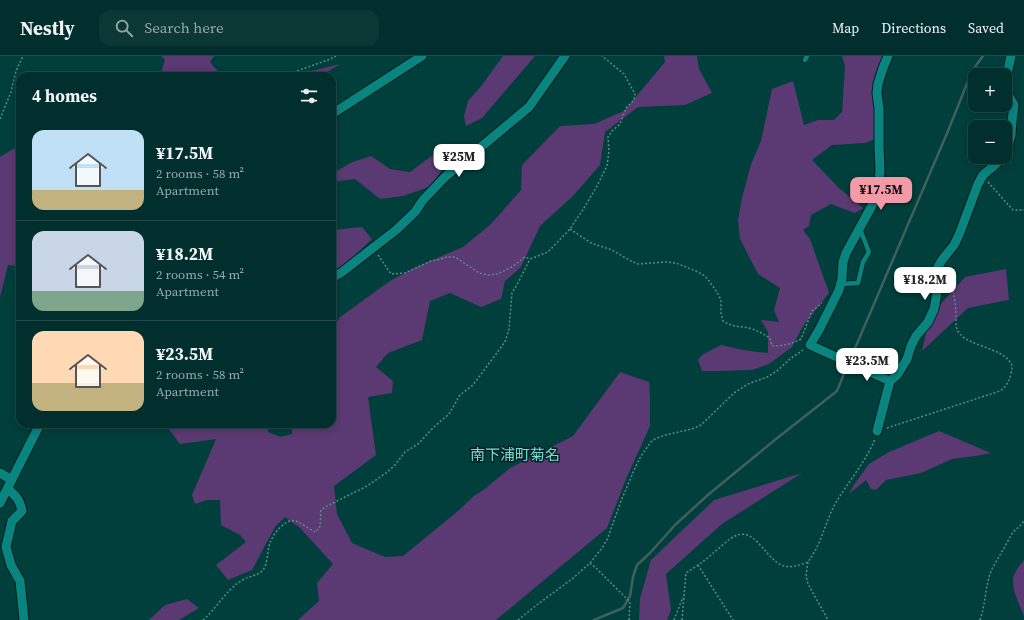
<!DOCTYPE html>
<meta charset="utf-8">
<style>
body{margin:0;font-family:"Source Serif 4","Noto Sans JP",serif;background:#0b3735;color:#f1f3f6;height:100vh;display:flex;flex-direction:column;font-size:15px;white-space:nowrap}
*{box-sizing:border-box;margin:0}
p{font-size:13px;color:#96a9aa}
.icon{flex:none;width:22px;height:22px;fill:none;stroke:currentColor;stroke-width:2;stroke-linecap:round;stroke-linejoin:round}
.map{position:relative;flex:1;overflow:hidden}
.side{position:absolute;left:16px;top:16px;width:320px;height:356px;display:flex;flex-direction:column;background:#012f2d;border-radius:12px;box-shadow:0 2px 10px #0003,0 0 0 1px #234a49}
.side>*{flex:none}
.fabs{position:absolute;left:968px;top:12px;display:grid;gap:8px}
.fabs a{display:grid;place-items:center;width:44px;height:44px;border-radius:8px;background:#012f2d;box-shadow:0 2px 10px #0003,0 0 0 1px #234a49;font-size:20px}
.price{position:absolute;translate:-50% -34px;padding:0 9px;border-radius:8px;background:#fff;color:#222;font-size:13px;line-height:26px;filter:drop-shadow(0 1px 2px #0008)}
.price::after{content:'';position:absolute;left:50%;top:24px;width:12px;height:9px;margin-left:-6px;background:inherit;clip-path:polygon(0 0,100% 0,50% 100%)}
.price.current{background:#f39aa7;color:#111}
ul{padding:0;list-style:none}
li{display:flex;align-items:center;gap:12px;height:100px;padding:0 16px}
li+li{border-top:1px solid #234a49}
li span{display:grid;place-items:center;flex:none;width:112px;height:80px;border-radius:12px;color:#555}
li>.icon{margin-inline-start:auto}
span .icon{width:48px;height:48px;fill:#fffc;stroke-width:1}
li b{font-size:17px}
h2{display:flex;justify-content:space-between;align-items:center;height:48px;padding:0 16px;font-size:17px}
header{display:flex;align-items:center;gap:24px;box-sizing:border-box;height:56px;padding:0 20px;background:#012f2d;border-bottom:1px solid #234a49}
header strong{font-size:19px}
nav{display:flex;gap:22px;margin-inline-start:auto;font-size:14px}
.search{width:280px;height:36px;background:#0b3735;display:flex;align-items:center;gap:10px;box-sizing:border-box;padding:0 14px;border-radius:12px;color:#96a9aa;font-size:15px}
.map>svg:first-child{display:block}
</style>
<header>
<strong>Nestly</strong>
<div class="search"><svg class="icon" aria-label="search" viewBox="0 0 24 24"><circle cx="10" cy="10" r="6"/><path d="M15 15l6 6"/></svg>Search here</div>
<nav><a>Map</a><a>Directions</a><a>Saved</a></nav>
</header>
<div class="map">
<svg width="1024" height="564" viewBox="0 0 1024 564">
<rect width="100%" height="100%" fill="#013f3c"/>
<!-- green -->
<path fill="#5b3972" d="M 161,0 L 214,0 L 210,6 L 222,20 L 160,20 L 165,4 Z
M 503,0 L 535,0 L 482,62 L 466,70 L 464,60 L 468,45 L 482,29 Z
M 664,0 L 697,0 L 699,13 L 712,37 L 685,49 L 638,51 L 605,76 L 600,109 L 573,140 L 540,170 L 521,211 L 505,225 L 501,243 L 481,251 L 450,237 L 430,245 L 422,284 L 388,297 L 376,311 L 393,325 L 392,337 L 368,341 L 376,399 L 334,430 L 337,458 L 352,487 L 385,501 L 403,500 L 458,455 L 474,440 L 486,432 L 510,412 L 573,380 L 620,316 L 649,326 L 650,342 L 650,370 L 626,423 L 607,472 L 496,564 L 298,564 L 319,545 L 317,527 L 333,508 L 300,472 L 285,461 L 275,471 L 252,514 L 228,524 L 216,509 L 246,486 L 240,479 L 221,469 L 220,444 L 207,444 L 195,448 L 192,439 L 216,383 L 180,388 L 165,368 L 268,368 L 268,376 L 280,381 L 292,378 L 292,368 L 332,368 L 332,275 L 340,261 L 390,225 L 416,211 L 463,191 L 490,169 L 521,134 L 522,109 L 560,70 L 594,68 L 624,55 L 665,6 Z
M 842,0 L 882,0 L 873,35 L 875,83 L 865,87 L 832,89 L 812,104 L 839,132 L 863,152 L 855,157 L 831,148 L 811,159 L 809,170 L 803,174 L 810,183 L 829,237 L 803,270 L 792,291 L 769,308 L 752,314 L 717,315 L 702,315 L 698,304 L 702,299 L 721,289 C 737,293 752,296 768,297 L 768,276 L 761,264 L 779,266 L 774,254 L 780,232 L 758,218 L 740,183 L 738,164 L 742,142 L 751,108 L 761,85 L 772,33 L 793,25 L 804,69 L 818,64 L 834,64 L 842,56 L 845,10 Z
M 340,8 L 321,20 L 290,20 Z
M 20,91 L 20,210 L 8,209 L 0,241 L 0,101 L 13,93 Z
M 437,96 L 454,99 L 429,131 L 403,140 L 380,143 L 355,123 L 332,126 L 332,118 L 350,107 L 371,100 L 390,113 L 410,116 Z
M 362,171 L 372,183 L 342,212 L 336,225 L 332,228 L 332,174 Z
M 1006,213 L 1009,244 L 1003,245 L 968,252 L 922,295 L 926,277 L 938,251 L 965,221 Z
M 939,375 L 991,397 L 975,400 L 952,403 L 921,417 L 886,424 L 876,434 L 871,433 L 866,424 L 849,438 L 853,430 L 869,408 L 889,396 Z
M 802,417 L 722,468 L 666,518 L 671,554 L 667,564 L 639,564 L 640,542 L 651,504 L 714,444 Z
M 1024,504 L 1024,560 C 1020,549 1012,535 1013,523 C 1014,516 1020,509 1024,504 Z
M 187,543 L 199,552 L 179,564 L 149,564 L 165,549 Z"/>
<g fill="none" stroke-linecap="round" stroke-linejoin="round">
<!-- stream -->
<path stroke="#415f5c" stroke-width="2.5" d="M 850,304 L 948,75 L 972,15 L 983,0
M 594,564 L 623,552 L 630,540 L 633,521 L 637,509 L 650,497 L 675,469 L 709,438 L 776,383 L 837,335 L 848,308"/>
<!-- service casing -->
<g stroke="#022321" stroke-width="6">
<path id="service" d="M 805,4 L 807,0
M 841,228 L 858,227 L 863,206 L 869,196 L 860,173"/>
</g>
<!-- minor casing -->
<g stroke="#022321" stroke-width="11">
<path id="minor" d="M 888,0 L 883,12 L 878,28 L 877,37 L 879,53 L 879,90 L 880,115 L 878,134 L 875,144 L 846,197 L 843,206 L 842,223 L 839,234 L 819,274 L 810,289 L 890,325
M 1005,28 L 1011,0
M 1005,30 L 1005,33 L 1014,49 L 1012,65 L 1011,79 L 1009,87 L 1005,96
M 332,58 L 422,0
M 332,222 L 342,216 L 396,174 L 415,156 L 423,144 L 446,120 L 529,51 L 565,0
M 877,375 L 890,325 L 897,319 L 907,303 L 911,290 L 916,280 L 928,266 L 934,253 L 937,237 L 936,218 L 938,211 L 942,204 L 954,189 L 959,179 L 978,128 L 983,119 L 997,107 L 1001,101
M 0,417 L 12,424
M 8,433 C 16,440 20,444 22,455 L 12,465 L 6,491 L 11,509 L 20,525 L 24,564
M 0,447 L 40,368"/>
</g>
<!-- path -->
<path stroke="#578d8a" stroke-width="1.5" stroke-dasharray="2 2" stroke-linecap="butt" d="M 254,20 L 265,17 L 288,18 L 328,4 L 336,0
M 0,63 L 11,36 L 16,15 L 23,0
M 988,126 L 1013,154 L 1024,154
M 570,173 L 591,187 L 612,194 L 631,205 L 638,208 L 666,206 L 676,207 L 698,216 L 705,220 L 709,225 L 717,236 L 721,244 L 721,257 L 723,265 C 732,271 739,270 749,272 C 757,274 763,278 770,282 L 772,290 C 783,290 792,288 801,283 L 812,255 L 822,247
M 378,199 L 391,218 L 405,217 L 431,205 L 437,204 L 447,201 L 455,201 L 479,217 L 488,219 L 497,218 L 512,211 L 525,201 L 530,203 L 548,196 L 570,173 L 584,152 L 597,130 L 607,110 L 609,95 L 608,81 L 612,75 L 620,68 L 626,52 L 634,44 L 635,38 L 624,18 L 602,0
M 27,368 L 28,373
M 887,372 L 1000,335 C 1007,330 1009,325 1011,318 C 1012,313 1013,309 1010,306 C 1001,292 970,290 960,278 C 955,273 956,266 956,260 C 956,244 952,230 948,215
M 808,506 L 806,520 L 808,528 L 828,564
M 590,507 L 596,512 L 630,546 L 629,564
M 698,509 L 733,564
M 203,564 C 217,552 226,534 241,525 C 248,520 258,520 263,514 C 268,508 267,495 270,487 C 273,478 285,462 296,465 C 301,467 309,473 315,476 L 320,471 L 321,454 L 327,450 L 367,430 L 386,417 L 394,410 L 405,396 L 418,388 L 434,371 L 449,358 L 460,339 L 473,329 L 505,286 L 509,273 L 512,237 L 519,225 L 530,203
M 518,564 L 538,548 L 572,523 L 590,507 L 602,492 L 607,484 L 621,445 L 635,412 L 641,400 L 651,386 L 655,383 L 665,379 L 692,373 L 701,369 L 734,337 L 748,328 L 767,321 L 777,315 L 790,303 L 803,294
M 674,564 L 683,541
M 682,564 L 686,517 C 695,511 705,505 713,497 C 720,492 727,484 735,480 C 756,470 766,505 784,510 C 792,512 800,509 808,506 C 821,489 825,467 835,448 C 848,426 865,407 875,383
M 980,564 C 986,547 985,529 992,513 L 1013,476 L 1020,470 L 1024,465"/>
<!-- service -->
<use href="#service" stroke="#0a847f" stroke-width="4.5"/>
<!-- minor -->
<use href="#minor" stroke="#0a847f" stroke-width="9"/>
</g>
<g text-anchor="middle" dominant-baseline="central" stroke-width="3" stroke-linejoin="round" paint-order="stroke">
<!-- quarter labels -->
<g font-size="15" fill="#7adcd6" stroke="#022321">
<text x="515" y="398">南下浦町菊名</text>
</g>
</g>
</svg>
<div class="fabs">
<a>+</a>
<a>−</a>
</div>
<b class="price" style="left:459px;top:122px">¥25M</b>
<b class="price current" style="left:881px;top:155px">¥17.5M</b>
<b class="price" style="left:925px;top:245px">¥18.2M</b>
<b class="price" style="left:867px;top:326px">¥23.5M</b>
<section class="side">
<h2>4 homes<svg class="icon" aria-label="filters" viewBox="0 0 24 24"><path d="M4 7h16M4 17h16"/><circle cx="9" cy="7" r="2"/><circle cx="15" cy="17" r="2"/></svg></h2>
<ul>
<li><span style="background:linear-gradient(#bfe0f5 75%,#c2b280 0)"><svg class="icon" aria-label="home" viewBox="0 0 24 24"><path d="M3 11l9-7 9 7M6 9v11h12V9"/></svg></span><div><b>¥17.5M</b><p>2 rooms · 58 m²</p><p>Apartment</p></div></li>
<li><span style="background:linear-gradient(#c9d6e8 75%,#7fa58c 0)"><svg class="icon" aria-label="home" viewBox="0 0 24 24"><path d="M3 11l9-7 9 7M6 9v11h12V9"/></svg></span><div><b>¥18.2M</b><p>2 rooms · 54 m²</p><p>Apartment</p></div></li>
<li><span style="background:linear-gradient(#ffd9b3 65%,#c2b280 0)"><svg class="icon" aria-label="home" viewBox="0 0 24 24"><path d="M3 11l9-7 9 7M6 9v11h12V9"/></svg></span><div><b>¥23.5M</b><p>2 rooms · 58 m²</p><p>Apartment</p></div></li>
</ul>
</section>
</div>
